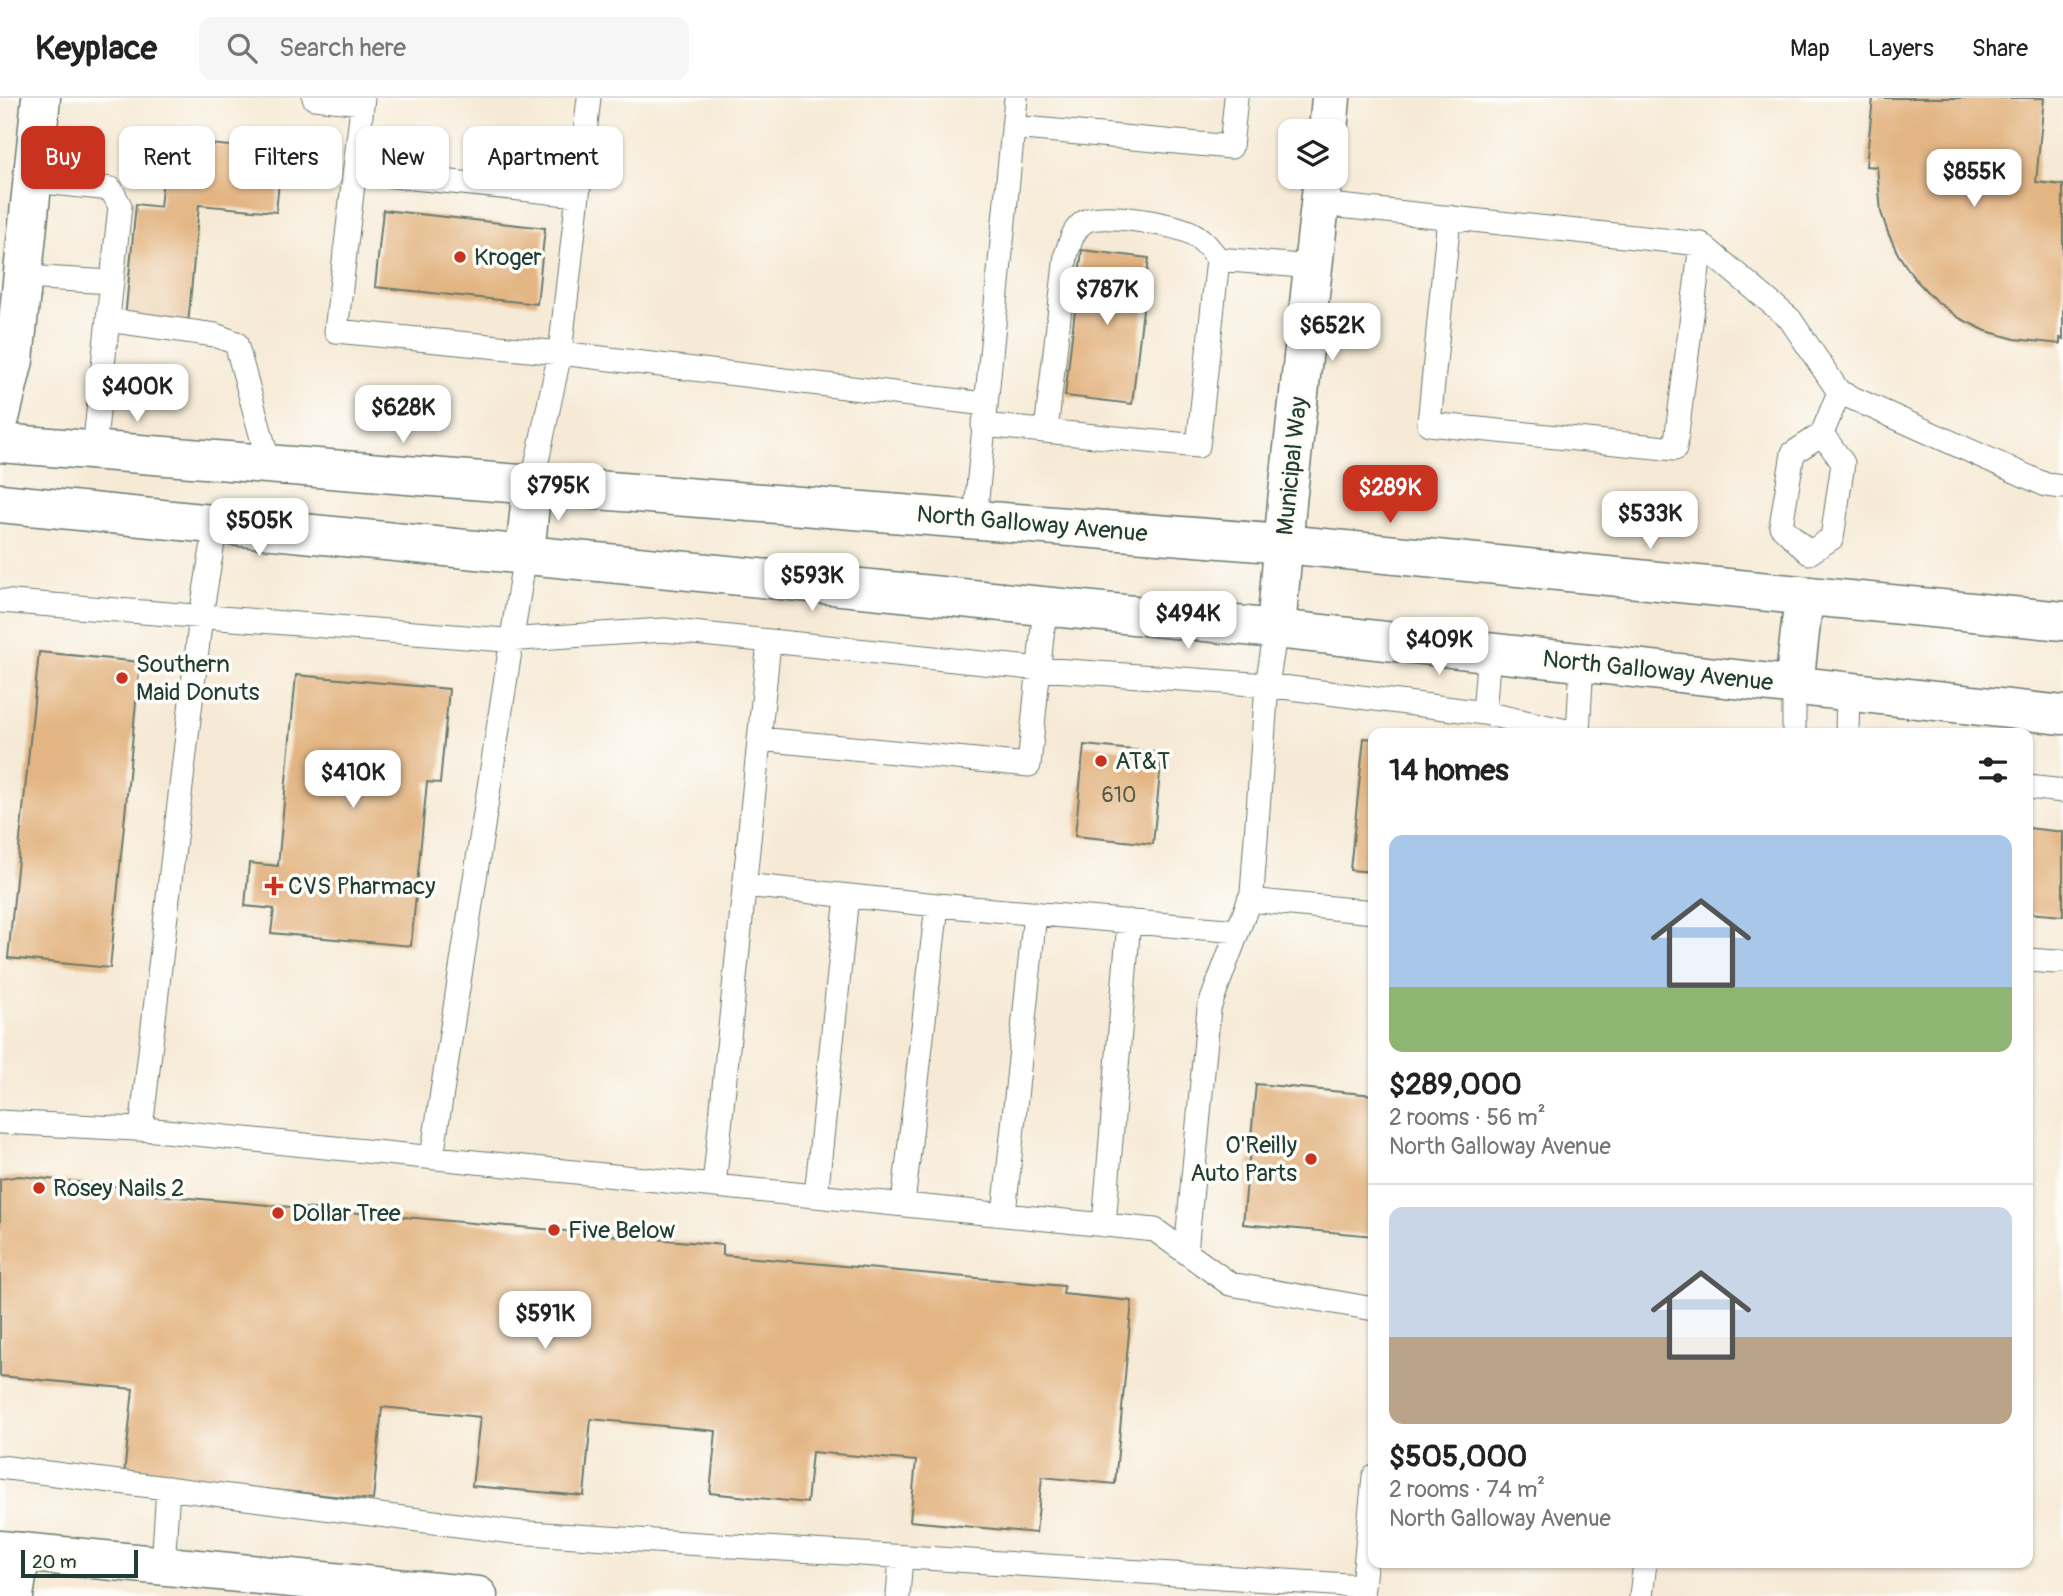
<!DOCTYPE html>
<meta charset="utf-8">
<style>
body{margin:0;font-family:Pangolin,sans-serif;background:#f6f6f6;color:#222;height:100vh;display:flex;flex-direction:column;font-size:26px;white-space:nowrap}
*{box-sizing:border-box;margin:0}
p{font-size:23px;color:#767676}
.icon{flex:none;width:38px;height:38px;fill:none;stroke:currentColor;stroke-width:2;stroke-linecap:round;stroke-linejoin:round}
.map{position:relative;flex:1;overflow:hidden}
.sheet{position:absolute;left:1368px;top:630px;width:665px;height:840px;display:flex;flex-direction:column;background:#fff;border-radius:14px;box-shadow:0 2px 5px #0004}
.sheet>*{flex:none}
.hud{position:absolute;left:21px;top:28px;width:665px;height:63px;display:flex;gap:14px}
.fabs{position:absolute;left:1278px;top:21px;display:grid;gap:14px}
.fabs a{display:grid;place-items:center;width:70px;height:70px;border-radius:14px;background:#fff;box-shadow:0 2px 5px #0004;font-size:35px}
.scale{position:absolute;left:21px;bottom:18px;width:117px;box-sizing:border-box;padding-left:7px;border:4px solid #1f3d34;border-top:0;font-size:19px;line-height:24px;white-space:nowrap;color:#1f3d34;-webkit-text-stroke:5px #fdfcf7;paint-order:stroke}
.price{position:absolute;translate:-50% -60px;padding:0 16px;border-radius:14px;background:#fff;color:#222;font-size:23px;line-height:46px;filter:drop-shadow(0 2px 4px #0008)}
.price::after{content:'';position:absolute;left:50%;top:42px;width:21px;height:16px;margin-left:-10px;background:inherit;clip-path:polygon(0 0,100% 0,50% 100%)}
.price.selected{background:#c8321e;color:#fff}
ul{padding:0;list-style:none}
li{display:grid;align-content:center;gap:14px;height:371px;padding:0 21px}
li+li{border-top:2px solid #e0e0e0}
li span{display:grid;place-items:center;height:217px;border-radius:14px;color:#555}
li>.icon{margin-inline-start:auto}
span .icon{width:126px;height:126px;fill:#fffc;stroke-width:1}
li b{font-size:30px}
h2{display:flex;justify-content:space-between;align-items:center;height:84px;padding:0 21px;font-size:30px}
.chip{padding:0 24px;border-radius:14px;background:#fff;box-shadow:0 2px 5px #0004;font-size:24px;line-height:63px}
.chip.selected{background:#c8321e;color:#fff}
header{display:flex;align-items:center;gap:42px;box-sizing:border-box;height:98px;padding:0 35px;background:#fff;border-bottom:2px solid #e0e0e0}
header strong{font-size:33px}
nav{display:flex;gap:38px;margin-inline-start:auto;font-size:24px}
.search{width:490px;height:63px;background:#f6f6f6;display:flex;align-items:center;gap:18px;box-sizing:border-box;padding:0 24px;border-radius:14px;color:#767676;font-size:26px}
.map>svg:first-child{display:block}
</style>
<header>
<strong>Keyplace</strong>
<div class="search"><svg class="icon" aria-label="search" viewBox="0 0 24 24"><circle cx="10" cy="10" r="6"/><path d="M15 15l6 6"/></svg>Search here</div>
<nav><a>Map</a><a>Layers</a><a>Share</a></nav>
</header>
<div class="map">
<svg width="2063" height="1498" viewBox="0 0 2063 1498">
<rect width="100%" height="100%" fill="#fdfcf7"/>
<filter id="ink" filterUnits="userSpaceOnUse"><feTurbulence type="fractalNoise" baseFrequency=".0143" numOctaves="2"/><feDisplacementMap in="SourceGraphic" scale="14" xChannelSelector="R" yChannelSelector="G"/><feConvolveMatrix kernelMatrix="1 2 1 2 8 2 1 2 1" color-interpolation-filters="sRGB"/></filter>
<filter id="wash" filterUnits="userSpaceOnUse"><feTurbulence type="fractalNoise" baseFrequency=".00686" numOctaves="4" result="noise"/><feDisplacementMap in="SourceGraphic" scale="28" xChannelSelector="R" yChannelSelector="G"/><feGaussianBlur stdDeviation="1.57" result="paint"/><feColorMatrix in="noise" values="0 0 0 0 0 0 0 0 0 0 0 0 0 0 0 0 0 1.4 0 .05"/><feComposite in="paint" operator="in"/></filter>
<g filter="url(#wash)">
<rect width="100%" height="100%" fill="#f6ead6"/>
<g id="blocks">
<!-- building -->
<path fill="#e3b583" d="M 1873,0 L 2044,0 L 2036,84 L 2063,87 L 2063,241 L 2060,240 L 2060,246 L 2015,241 L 1986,233 L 1959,220 L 1935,202 L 1914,180 L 1898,156 L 1888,135 L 1881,114 L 1877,69 L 1866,68 Z
M 167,42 L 282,53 L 276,114 L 199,107 L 188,227 L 125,221 L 136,106 L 160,109 Z
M 383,112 L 545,130 L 537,206 L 375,189 Z
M 1082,152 L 1149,160 L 1132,306 L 1065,298 Z
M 39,554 L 140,564 L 110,870 L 8,860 Z
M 296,577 L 449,591 L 440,685 L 427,684 L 411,848 L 271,835 L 274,811 L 245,808 L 249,765 L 278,768 Z
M 1364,640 L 1374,641 L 1374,774 L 1350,772 Z
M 1084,647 L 1162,655 L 1153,746 L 1075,738 Z
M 2028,730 L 2063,734 L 2063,818 L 2028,815 Z
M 1256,986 L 1374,997 L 1374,1138 L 1243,1126 Z
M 19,1078 L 153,1092 L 155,1097 L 723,1147 L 723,1157 L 1064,1188 L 1063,1196 L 1132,1203 L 1115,1386 L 1042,1379 L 1036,1435 L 910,1423 L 916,1363 L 812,1354 L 807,1405 L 710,1395 L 716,1333 L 591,1321 L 584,1398 L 472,1388 L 480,1319 L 382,1309 L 373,1402 L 124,1377 L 133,1291 L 0,1278 L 0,1081 Z"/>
</g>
</g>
<g filter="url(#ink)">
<use href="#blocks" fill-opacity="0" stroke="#6a7a6d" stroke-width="2"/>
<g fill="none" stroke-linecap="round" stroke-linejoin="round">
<!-- service casing -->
<g stroke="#6a7a6d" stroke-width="25">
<path id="service" d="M 314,0 L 362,5
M 363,0 L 336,233 L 560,255 L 985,306
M 1013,29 L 1231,49 L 1236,0
M 355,74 L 578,97
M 33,83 L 111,91 L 120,108 L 94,352
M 1320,106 L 1701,146 L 1790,221 L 1839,294 L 2046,387 L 2063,389
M 1449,119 L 1429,326 L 1675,351 L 1701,146
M 24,179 L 112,184
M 108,222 L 215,237 L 236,245 L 269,366
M 983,327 L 1198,348 L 1218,161 L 1313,169
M 1046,333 L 1066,157 C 1070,145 1073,131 1084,124 C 1099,113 1174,126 1191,135 C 1203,141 1210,151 1218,161
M 1822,336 L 1843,365 L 1832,440 L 1809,455 L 1781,428 L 1793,355 Z
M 1822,336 L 1839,294
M 532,387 L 560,255 L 589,0
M 975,421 L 1016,0
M 0,503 L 505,542 L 664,532 L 1040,571 L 1267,587 L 1484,615 L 1576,635
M 1794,588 L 1794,635
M 1484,615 L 1489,554
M 1578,635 L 1582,565
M 1847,635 L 1848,594
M 759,641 L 1029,667 L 1045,508
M 2028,689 L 2063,693
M 744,787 L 937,807
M 1249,802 L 1374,814
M 2028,862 L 2056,864 L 2063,863
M 0,1024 L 155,1032 L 1155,1132 L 1230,1186 L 1374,1211
M 141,1031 L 201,518 L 216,426
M 432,1059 L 525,456
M 714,1088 L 769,544
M 816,1098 L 847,798
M 903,1106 L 937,807 L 1238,833
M 1004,1116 L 1035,815
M 1104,1127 L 1129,823
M 1186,1154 L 1209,910 L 1252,795 L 1267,587 L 1276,531
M 0,1369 L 513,1434 L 1363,1488
M 163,1468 L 168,1390
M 898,1498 L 901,1459
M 1362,1498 L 1374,1379
M 1641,1498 L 1645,1465"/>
</g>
<!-- minor casing -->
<g stroke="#6a7a6d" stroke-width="41">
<path id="minor" d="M 1328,33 L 1331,0
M 1276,531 L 1287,404 L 1323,79
M 14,1498 L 21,1454"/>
</g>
<!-- secondary casing -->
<g stroke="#6a7a6d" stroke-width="41">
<path id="secondary" d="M 0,320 L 14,262 L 41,0
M 0,345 L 1284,446 L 2063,523
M 0,405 L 1276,531 L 2063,617
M 525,456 L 532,387
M 1794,588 L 1804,498"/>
</g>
<!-- primary casing -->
<g stroke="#6a7a6d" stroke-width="41">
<path id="primary" d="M 0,1452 L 478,1498"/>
</g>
<!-- service -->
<use href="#service" stroke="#fff" stroke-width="23"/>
<!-- minor -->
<use href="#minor" stroke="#fff" stroke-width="38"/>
<!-- secondary -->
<use href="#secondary" stroke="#fff" stroke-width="38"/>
<!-- primary -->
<use href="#primary" stroke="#fff" stroke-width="38"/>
</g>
</g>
<!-- markers -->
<g fill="#c8321e" stroke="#fdfcf7" stroke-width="2.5">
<circle cx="460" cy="159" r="7"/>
<circle cx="122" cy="580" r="7"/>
<circle cx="1101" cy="663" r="7"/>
<path d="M270.5 777.5h7v7h7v7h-7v7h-7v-7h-7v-7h7z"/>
<circle cx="1311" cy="1061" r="7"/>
<circle cx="39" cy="1090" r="7"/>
<circle cx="278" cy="1115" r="7"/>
<circle cx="554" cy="1132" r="7"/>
</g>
<g text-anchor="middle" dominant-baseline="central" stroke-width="7" stroke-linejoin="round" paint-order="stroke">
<!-- number labels -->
<g font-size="21" fill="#505b48">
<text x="1119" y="697">610</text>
</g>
<!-- poi labels -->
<g font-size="24" fill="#1f3d34" stroke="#fdfcf7" text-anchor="start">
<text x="474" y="159">Kroger</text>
<text x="136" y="566">Southern<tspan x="136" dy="28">Maid Donuts</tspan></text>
<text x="1115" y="663">AT&amp;T</text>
<text x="288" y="788">CVS Pharmacy</text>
<text x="1297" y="1047" text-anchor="end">O'Reilly<tspan x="1297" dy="28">Auto Parts</tspan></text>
<text x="53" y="1090">Rosey Nails 2</text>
<text x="292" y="1115">Dollar Tree</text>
<text x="568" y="1132">Five Below</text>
</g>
<!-- street labels -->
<g font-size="24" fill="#1f3d34" stroke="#fdfcf7">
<text transform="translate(1292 368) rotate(-84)">Municipal Way</text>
<text transform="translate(1032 426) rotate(5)">North Galloway Avenue</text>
<text transform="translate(1658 573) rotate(6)">North Galloway Avenue</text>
</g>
</g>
</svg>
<div class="fabs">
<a><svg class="icon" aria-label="layers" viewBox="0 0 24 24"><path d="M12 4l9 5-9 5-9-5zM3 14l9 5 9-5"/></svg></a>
</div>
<div class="scale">20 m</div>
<b class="price" style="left:1974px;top:111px">$855K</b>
<b class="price" style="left:1107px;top:229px">$787K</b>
<b class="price" style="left:1332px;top:265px">$652K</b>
<b class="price" style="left:137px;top:326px">$400K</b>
<b class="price" style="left:403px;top:347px">$628K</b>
<b class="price" style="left:558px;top:425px">$795K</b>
<b class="price selected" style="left:1390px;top:427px">$289K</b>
<b class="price" style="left:1650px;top:453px">$533K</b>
<b class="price" style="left:259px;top:460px">$505K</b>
<b class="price" style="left:812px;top:515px">$593K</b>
<b class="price" style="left:1188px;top:553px">$494K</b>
<b class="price" style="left:1439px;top:579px">$409K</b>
<b class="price" style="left:353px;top:712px">$410K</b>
<b class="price" style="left:545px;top:1253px">$591K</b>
<div class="hud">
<a class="chip selected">Buy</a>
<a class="chip">Rent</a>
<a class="chip">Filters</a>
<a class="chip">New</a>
<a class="chip">Apartment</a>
</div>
<section class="sheet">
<h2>14 homes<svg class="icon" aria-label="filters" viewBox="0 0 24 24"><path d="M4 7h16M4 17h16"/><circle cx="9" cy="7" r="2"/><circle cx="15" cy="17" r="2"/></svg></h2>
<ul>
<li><span style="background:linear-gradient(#a9c7e8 70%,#8fb573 0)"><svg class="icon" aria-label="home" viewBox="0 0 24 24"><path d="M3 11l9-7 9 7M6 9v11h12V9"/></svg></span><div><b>$289,000</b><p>2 rooms · 56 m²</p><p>North Galloway Avenue</p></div></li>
<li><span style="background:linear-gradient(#c9d6e8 60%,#b9a48a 0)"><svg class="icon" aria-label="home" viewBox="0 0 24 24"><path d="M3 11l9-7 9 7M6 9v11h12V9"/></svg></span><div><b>$505,000</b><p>2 rooms · 74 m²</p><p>North Galloway Avenue</p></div></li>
</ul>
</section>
</div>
